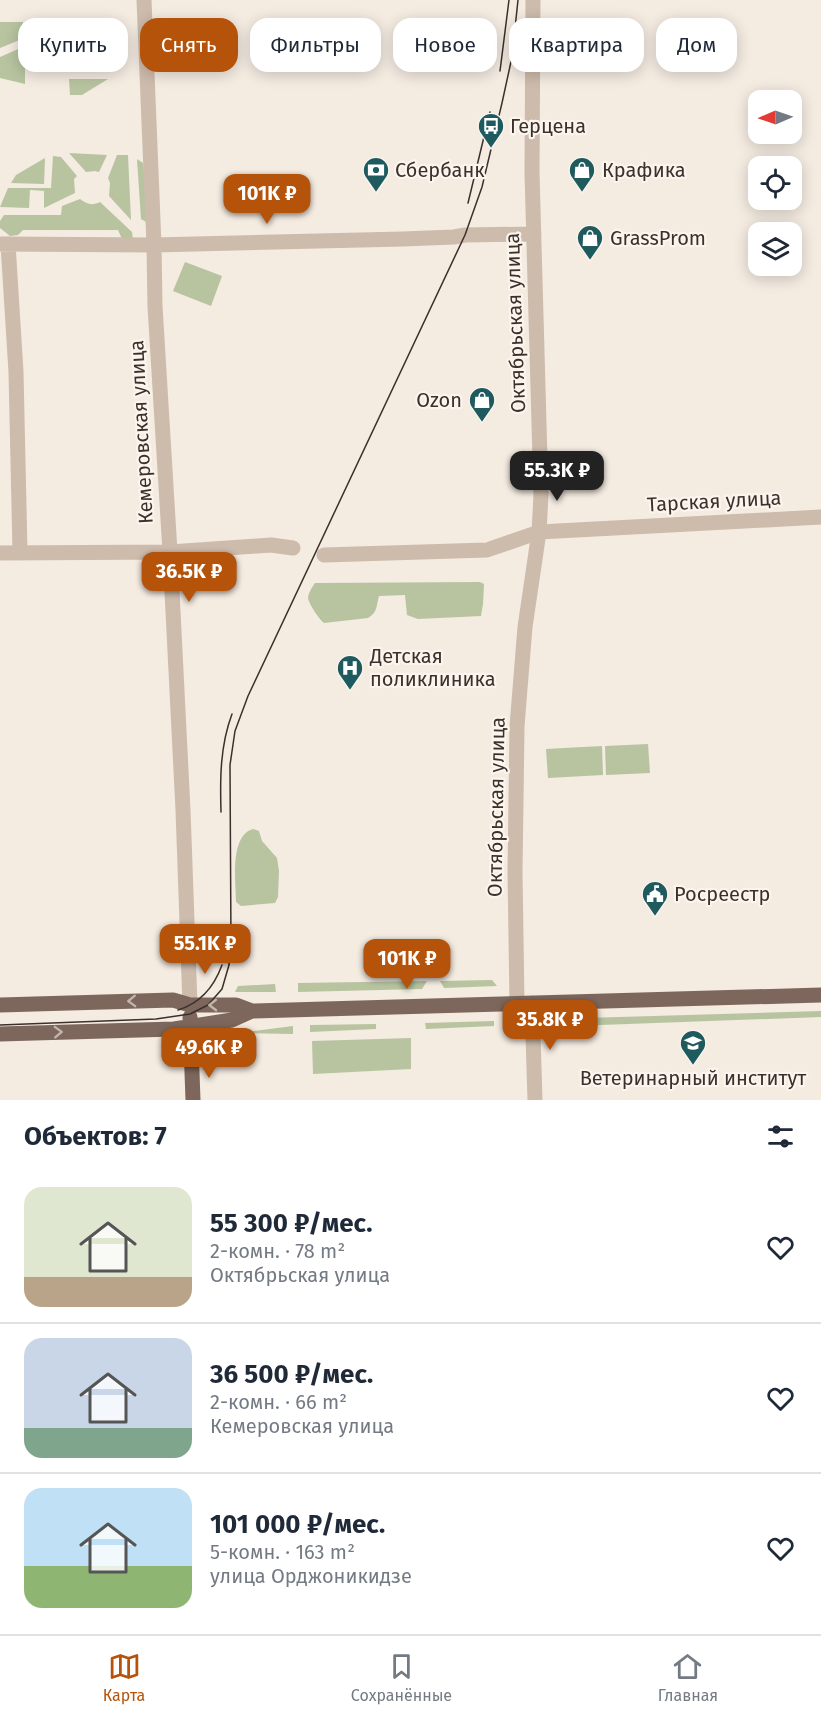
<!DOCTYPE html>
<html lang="ru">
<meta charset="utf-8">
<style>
body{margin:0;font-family:"Fira Sans",sans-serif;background:#f2f2f3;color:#1f2937;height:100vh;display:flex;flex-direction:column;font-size:22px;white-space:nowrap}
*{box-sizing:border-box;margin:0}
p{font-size:20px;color:#747a83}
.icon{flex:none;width:33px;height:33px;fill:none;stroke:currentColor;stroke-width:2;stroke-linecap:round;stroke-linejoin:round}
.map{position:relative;height:1100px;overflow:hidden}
.side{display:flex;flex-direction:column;background:#fff;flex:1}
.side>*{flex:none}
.guide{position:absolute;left:18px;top:18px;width:786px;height:54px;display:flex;gap:12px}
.needle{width:39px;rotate:268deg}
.controls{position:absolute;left:748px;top:90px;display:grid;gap:12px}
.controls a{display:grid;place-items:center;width:54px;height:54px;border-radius:12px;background:#fff;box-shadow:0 3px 15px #0003;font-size:30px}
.price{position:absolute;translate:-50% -51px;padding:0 14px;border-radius:12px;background:#b45309;color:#fff;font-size:20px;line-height:39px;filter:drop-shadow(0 2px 3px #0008)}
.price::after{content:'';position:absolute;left:50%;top:36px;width:18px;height:14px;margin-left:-9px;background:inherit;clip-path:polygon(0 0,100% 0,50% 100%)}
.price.selected{background:#222;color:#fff}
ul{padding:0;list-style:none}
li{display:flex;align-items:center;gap:18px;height:150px;padding:0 24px}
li+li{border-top:2px solid #e0e1e3}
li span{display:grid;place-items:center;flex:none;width:168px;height:120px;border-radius:18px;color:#555}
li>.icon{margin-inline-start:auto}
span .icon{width:72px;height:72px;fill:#fffc;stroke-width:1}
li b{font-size:26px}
h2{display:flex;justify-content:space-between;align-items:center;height:72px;padding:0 24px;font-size:26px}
.tag{padding:0 21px;border-radius:18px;background:#fff;box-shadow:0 3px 15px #0003;font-size:21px;line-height:54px}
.tag.selected{background:#b45309;color:#fff}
.tabs{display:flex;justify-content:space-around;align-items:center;height:84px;border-top:2px solid #e0e1e3;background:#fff;font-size:16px;color:#747a83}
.tabs a{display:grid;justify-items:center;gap:3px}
.tabs .selected{color:#b45309}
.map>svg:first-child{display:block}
</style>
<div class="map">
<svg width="821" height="1100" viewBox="0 0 821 1100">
<rect width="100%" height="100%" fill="#f4ebe1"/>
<!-- green -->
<path fill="#b8c4a0" d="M 0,22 L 23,22 L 22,39 L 0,48 Z
M 25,46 L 25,84 L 0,78 L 0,57 Z
M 69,79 L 108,79 L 82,95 L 70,95 Z
M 69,153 L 107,155 L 99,172 L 95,171 L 86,172 Z
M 117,155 L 128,155 L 131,220 L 109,196 L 110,183 L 108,178 Z
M 53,156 L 61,157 L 77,176 L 74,179 L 75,193 L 44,208 L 44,191 L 30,190 L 29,208 L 0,207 L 8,188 L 51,188 Z
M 45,158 L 44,184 L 11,183 L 16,175 Z
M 137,159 L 143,163 L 150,224 L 141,219 Z
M 80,199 C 87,204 92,206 100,202 L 132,232 L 133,240 L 122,239 L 118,230 L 23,230 L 18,235 L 10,236 L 0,228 L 0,221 L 4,215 L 61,215 L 62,206 Z
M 185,262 L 222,276 L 211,306 L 173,291 Z
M 480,582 L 484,584 L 483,604 L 481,616 L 418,619 L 407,615 L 405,595 L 379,596 C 376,606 378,612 368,618 L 324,623 C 319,619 308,603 308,597 C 309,592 312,587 315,583 Z
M 648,744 L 650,773 L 606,775 L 605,746 Z
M 602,746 L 603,775 L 548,778 L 546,749 Z
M 253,829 L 259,831 L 262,841 L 277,858 L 279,871 L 278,897 L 275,903 L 241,906 L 236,902 C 236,883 229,836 253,829 Z
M 492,980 L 497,986 L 444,988 L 440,981 Z
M 427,981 L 422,989 L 298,992 L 298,983 Z
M 275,984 L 276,992 L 235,992 L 238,986 Z
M 821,1011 L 821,1017 L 546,1027 L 552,1019 Z
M 494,1021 L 494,1026 L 426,1029 L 425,1023 Z
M 376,1024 L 376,1029 L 310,1032 L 310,1025 Z
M 293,1026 L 293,1034 L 237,1033 Z
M 411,1038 L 411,1069 L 313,1074 L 312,1041 Z"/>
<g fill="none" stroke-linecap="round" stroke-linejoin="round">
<!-- minor -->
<path stroke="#cdbbac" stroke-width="15" d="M 144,0 L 154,245 L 155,306 L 170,552 L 183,810 L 190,1005
M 0,244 L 154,245 L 403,239 L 454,237 L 465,235 L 534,234
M 8,244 L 16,372 L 20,552
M 0,553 L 170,552 L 271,545 L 293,548
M 324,555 L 487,550 L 539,532 L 821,517
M 532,1003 L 535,1100
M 517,1004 L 515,872 L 517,726 L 525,627 L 539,532 L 541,495 L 532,173 L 533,0"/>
<!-- major -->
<path stroke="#7d675c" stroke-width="15" d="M 0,1005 L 173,1000 L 190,1005 L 236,1005 L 252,1011 L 821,995
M 190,1017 L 193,1100
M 0,1034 L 174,1029 L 232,1020 L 252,1011"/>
<!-- tram -->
<path stroke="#3b302b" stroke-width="1.5" d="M 500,71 L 509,0
M 468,203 L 490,112
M 221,812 C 220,779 220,746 232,714
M 178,1010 C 201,1003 214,987 222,965
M 0,1025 L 156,1019 L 190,1014 L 208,1005 L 222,989 L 229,965 L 231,947 L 230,765 L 235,731 L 248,696 L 465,235 L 482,187 L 502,103 L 512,57 L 518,0"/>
</g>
<!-- one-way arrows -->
<defs><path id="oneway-chevron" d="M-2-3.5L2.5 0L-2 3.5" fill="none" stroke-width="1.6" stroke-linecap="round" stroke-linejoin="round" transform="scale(1.5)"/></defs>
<g stroke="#c2b5ac">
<use href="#oneway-chevron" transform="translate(132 1001) rotate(178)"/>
<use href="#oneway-chevron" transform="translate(213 1005) rotate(179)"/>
<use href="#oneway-chevron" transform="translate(58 1032) rotate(-2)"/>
</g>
<!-- icons -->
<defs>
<g id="bus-pin" transform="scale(1.35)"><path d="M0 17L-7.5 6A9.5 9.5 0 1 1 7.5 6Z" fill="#1f5a5e" stroke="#fbf5ee"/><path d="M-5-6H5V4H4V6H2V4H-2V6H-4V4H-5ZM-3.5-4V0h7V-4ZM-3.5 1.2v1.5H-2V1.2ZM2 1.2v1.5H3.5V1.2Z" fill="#fff"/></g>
<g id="bank-pin" transform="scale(1.35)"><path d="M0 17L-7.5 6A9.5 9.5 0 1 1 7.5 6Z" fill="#1f5a5e" stroke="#fbf5ee"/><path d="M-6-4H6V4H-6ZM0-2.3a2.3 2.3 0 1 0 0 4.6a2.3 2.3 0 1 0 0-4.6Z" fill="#fff"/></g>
<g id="shop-pin" transform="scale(1.35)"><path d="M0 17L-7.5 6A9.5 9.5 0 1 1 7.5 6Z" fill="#1f5a5e" stroke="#fbf5ee"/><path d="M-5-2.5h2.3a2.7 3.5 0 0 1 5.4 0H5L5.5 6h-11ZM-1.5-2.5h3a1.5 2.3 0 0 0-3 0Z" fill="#fff"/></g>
<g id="hospital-pin" transform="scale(1.35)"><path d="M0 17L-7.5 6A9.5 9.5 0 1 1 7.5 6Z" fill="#1f5a5e" stroke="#fbf5ee"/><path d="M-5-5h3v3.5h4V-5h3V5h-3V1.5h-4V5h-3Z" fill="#fff"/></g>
<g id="civic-pin" transform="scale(1.35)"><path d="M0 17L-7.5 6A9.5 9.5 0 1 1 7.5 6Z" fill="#1f5a5e" stroke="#fbf5ee"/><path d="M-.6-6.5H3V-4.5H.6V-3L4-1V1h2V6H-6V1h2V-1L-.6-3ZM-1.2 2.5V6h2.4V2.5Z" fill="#fff"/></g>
<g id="university-pin" transform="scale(1.35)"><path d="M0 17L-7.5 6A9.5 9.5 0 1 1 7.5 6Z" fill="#1f5a5e" stroke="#fbf5ee"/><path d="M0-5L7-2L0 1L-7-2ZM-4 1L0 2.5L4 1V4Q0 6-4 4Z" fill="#fff"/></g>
</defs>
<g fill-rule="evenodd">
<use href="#bus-pin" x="491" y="126"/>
<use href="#bank-pin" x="376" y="170"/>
<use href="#shop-pin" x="582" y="170"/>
<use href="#shop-pin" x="590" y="238"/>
<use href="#shop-pin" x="482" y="400"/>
<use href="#hospital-pin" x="350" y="668"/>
<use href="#civic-pin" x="655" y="894"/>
<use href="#university-pin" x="693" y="1043"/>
</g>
<g text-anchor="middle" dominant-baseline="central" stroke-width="4.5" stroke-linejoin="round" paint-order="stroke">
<!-- poi labels -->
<g font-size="20" fill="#3b302b" stroke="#fbf5ee" text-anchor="start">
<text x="510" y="126">Герцена</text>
<text x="395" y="170">Сбербанк</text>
<text x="602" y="170">Крафика</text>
<text x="610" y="238">GrassProm</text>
<text x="462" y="400" text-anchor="end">Ozon</text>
<text x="370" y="656">Детская<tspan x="370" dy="23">поликлиника</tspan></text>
<text x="674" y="894">Росреестр</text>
<text x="693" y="1078" text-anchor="middle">Ветеринарный институт</text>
</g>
<!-- street labels -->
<g font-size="20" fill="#3b302b" stroke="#fbf5ee">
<text transform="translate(515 323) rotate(-92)">Октябрьская улица</text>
<text transform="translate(141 432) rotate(-93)">Кемеровская улица</text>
<text transform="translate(714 501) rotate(-3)">Тарская улица</text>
<text transform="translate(496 807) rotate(-89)">Октябрьская улица</text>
</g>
</g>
</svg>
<div class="controls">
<a><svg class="needle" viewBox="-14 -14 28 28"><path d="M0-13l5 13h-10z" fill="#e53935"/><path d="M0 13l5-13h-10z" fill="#747a83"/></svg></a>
<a><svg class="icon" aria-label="locate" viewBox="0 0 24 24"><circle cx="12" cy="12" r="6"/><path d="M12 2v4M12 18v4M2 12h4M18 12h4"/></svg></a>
<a><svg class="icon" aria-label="layers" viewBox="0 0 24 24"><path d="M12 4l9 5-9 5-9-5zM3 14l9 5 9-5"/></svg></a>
</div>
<b class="price" style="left:267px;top:225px">101K ₽</b>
<b class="price selected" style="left:557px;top:502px">55.3K ₽</b>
<b class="price" style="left:189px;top:603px">36.5K ₽</b>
<b class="price" style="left:205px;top:975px">55.1K ₽</b>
<b class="price" style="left:407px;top:990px">101K ₽</b>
<b class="price" style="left:550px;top:1051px">35.8K ₽</b>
<b class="price" style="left:209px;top:1079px">49.6K ₽</b>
<div class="guide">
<a class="tag">Купить</a>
<a class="tag selected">Снять</a>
<a class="tag">Фильтры</a>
<a class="tag">Новое</a>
<a class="tag">Квартира</a>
<a class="tag">Дом</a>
</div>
</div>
<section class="side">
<h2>Объектов: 7<svg class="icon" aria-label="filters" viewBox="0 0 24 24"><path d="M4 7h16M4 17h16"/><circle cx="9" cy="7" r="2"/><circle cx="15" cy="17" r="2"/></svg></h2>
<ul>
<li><span style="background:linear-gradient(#dfe7d0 75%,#b9a48a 0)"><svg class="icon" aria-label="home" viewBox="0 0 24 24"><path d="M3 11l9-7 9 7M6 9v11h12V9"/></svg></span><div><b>55 300 ₽/мес.</b><p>2-комн. · 78 m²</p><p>Октябрьская улица</p></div><svg class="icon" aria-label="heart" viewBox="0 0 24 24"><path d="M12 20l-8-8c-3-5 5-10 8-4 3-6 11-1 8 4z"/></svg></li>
<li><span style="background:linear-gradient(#c9d6e8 75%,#7fa58c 0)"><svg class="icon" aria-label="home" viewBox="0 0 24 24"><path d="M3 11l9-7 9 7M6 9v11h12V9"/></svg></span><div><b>36 500 ₽/мес.</b><p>2-комн. · 66 m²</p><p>Кемеровская улица</p></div><svg class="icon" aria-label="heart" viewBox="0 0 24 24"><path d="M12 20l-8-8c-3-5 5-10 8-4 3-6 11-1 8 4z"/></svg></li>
<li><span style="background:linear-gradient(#bfe0f5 65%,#8fb573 0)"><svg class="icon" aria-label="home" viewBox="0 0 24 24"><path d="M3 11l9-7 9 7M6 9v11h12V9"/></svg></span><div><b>101 000 ₽/мес.</b><p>5-комн. · 163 m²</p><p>улица Орджоникидзе</p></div><svg class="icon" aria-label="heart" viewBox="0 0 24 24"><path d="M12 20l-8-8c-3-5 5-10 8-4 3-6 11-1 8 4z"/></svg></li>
</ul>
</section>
<nav class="tabs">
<a class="selected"><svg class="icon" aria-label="map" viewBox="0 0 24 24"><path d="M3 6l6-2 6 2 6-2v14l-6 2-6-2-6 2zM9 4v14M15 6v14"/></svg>Карта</a>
<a><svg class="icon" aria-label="saved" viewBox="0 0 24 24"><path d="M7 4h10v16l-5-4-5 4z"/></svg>Сохранённые</a>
<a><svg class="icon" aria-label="home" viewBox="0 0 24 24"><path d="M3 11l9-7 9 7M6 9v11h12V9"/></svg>Главная</a>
</nav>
